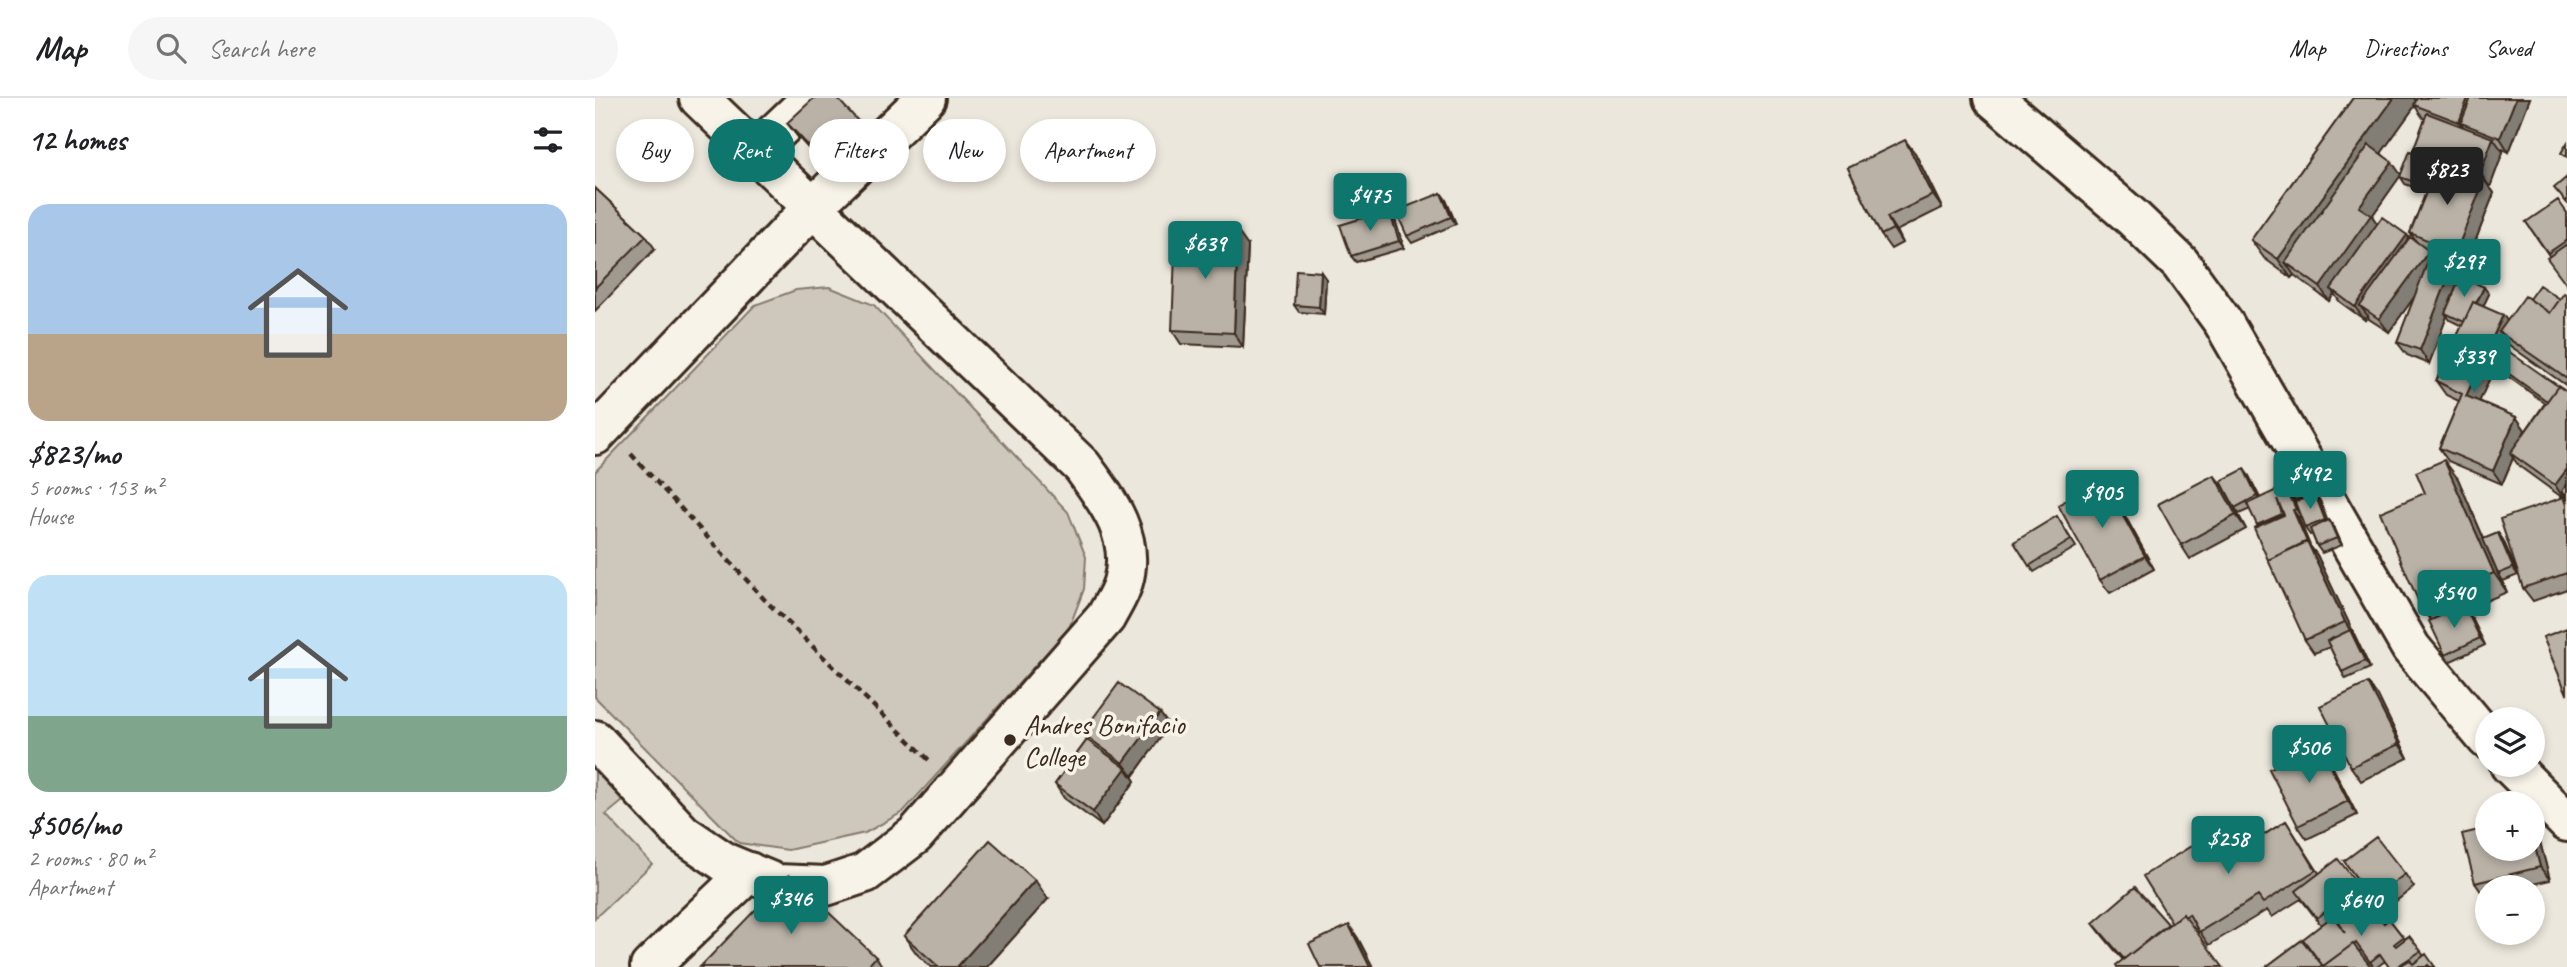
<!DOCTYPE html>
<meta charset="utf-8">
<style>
body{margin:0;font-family:Caveat,sans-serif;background:#f6f6f6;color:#202124;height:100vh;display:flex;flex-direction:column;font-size:26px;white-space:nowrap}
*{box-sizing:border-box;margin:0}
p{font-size:23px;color:#757577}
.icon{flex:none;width:38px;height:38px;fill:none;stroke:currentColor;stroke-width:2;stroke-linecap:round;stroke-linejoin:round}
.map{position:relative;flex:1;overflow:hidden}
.drawer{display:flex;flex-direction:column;background:#fff;width:595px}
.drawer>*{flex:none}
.banner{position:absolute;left:21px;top:21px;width:665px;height:63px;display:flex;gap:14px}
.tools{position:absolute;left:1880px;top:609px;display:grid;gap:14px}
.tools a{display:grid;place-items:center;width:70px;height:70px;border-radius:50%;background:#fff;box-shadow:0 4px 10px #0003;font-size:35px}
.price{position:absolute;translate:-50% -60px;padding:0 16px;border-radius:7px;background:#0f766e;color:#fff;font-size:23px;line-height:46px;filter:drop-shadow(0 2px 4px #0008)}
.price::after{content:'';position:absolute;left:50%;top:42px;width:21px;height:16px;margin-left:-10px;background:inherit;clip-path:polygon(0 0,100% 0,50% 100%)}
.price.selected{background:#222;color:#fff}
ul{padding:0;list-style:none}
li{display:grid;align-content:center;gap:14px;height:371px;padding:0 28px}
li span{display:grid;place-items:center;height:217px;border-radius:21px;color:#555}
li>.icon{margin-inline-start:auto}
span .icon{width:126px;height:126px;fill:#fffc;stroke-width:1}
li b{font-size:30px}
h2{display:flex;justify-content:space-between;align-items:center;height:84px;padding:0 28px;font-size:30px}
.chip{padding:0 24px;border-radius:32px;background:#fff;box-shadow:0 4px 10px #0003;font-size:24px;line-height:63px}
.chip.selected{background:#0f766e;color:#fff}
header{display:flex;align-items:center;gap:42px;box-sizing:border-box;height:98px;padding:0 35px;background:#fff;border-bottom:2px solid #e0e0e0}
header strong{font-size:33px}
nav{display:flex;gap:38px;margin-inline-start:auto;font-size:24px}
.search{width:490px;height:63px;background:#f6f6f6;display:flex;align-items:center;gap:18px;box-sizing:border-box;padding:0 24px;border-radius:38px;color:#757577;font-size:26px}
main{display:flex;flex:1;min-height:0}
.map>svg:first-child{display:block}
</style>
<header>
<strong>Map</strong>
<div class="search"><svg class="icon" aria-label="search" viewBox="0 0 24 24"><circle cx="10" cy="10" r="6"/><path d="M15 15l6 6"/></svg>Search here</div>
<nav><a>Map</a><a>Directions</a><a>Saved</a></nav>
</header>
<main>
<section class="drawer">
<h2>12 homes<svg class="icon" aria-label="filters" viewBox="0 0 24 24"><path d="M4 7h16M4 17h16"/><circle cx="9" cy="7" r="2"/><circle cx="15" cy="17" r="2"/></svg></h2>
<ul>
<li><span style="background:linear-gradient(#a9c7e8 60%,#b9a48a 0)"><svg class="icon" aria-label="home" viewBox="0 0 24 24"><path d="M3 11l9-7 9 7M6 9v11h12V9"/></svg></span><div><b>$823/mo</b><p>5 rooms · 153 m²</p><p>House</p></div></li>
<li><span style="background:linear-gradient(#bfe0f5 65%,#7fa58c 0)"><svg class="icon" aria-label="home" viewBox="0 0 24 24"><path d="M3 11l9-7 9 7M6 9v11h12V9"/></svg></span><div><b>$506/mo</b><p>2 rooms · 80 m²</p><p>Apartment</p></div></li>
</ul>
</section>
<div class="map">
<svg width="1972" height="869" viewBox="0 0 1972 869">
<rect width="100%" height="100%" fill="#ece7dc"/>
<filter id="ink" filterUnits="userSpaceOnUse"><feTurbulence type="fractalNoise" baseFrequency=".0143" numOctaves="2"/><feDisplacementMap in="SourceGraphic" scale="14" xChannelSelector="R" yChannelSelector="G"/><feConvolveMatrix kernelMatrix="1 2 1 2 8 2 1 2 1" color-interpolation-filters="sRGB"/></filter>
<g filter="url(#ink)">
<!-- green -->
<path fill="#cec8bc" stroke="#84796d" stroke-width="2" d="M 234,189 L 279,207 L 473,414 L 491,459 L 489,491 L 474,530 L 308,714 L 270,735 L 193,752 L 144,745 L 0,599 L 0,374 L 160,207 L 201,192 Z
M 0,662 L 34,698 L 11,717 L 57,766 L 0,820 Z"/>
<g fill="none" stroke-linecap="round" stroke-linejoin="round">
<!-- minor casing -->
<g stroke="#3b2a1e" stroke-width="44">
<path id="minor" d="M 1398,0 L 1537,119 L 1585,165 L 1628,224 L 1816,550 L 1892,641
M 160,54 L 217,0
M 0,337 L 218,109 L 331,0
M 0,642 L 88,736 L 131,765 L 182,786 L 231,788 L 270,775 L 320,737 L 511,519 C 516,509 525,496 528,484 C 541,439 512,402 487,368 L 104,0
M 1915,667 L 1972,724
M 55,869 L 154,774"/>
</g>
<!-- path -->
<path stroke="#3b2a1e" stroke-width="4.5" stroke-dasharray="7 5" stroke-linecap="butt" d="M 36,356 L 169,501 L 335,663"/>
<!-- minor -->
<use href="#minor" stroke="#f7f3e8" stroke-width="38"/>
</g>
<!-- wall -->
<path fill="#a09990" stroke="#3b2a1e" stroke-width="2" fill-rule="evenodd" d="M 1758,0 L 1819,0 L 1821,3 L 1822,0 L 1935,0 L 1914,54 L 1905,50 L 1908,54 L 1895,89 L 1894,88 L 1899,95 L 1871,167 L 1860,163 L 1869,175 L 1867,179 L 1894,196 L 1888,208 L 1912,223 L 1934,201 L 1965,201 L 1972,197 L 1972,288 L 1914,247 L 1911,244 L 1884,303 L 1921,319 L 1930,332 L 1929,335 L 1950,305 L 1908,275 L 1903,268 L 1972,294 L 1972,401 L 1970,399 L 1970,400 L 1972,403 L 1972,491 L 1938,503 L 1928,490 L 1968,400 L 1924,368 L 1918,360 L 1907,386 L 1853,363 L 1844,350 L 1864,303 L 1851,297 L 1841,283 L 1867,228 L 1855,222 L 1852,218 L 1834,266 L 1812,257 L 1802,244 L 1820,198 L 1794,234 L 1774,221 L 1773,218 L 1770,222 L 1745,204 L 1739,196 L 1734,203 L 1699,177 L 1696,180 L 1669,160 L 1656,142 ZM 1820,8 L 1828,20 L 1830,21 L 1819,50 L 1824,57 L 1806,77 L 1786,55 ZM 1805,78 L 1810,86 L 1831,94 L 1815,135 L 1821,143 L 1814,140 L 1812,137 L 1782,126 L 1777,118 Z
M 264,24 L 274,38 L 235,74 L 202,38 L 192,25 Z
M 1320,55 L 1347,110 L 1301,133 L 1307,145 L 1296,151 L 1286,137 L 1253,70 Z
M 0,90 L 51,138 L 60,151 L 0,213 Z
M 846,95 L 851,102 L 861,126 L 817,145 L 812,138 Z
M 794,112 L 799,119 L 809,150 L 761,164 L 756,158 Z
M 1972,115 L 1972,187 L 1955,159 L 1931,124 Z
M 653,148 L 648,249 L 586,246 L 577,232 Z
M 731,181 L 729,216 L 704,214 L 699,207 Z
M 1654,378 L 1665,400 L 1695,395 L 1706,418 L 1703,419 L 1715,448 L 1722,457 L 1775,570 L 1751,581 L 1747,574 L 1735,549 L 1719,555 L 1710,542 L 1663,428 L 1655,411 L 1644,416 L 1640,410 Z
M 1863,381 L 1889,441 L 1903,435 L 1908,442 L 1923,477 L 1908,483 L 1906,481 L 1912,494 L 1872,511 L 1890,547 L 1854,564 L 1850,557 L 1836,522 L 1825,507 Z
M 1710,382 L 1714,389 L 1718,397 L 1720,396 L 1725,403 L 1732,423 L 1734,422 L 1739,429 L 1747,447 L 1727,455 L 1722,448 L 1717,436 L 1715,437 L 1710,430 L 1700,402 Z
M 1629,390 L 1651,431 L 1595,461 L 1586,447 Z
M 1518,396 L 1559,471 L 1515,495 L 1505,482 Z
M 1466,425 L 1481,449 L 1439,474 L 1419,444 Z
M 1783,598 L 1813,660 L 1766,683 L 1756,669 Z
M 565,615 L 574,628 L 538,678 L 536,677 L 540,683 L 507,728 L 469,700 L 460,686 L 492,642 L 487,635 Z
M 1724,646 L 1733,660 L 1762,717 L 1712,741 L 1703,728 Z
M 1691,723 L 1724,775 L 1769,794 L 1778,808 L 1776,809 L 1789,825 L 1794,821 L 1810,841 L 1814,838 L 1829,858 L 1840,869 L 1794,869 L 1790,863 L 1782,869 L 1779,869 L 1766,852 L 1764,854 L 1776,869 L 1671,869 L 1707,842 L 1728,869 L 1726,827 L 1706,801 L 1677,819 L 1672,812 L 1614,847 L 1602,830 L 1528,862 L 1508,838 L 1498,825 L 1574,827 L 1577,825 L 1622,732 L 1638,756 Z
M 1942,733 L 1955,782 L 1925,789 L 1892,789 L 1892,797 L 1889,798 L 1880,785 Z
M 1749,763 L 1810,776 L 1819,789 L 1787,814 Z
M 453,801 L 392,869 L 336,869 L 322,856 L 309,838 Z
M 281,859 L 288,869 L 105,869 Z"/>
<!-- shaded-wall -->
<path fill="#827d75" stroke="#3b2a1e" stroke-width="2" d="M 1799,0 L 1819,0 L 1822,5 L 1702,173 L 1690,164 L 1699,177 L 1696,180 L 1683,161 Z
M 1873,0 L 1888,0 L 1866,25 L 1873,37 L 1864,24 Z
M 1921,0 L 1935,0 L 1914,54 L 1905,40 Z
M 1898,40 L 1908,54 L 1895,89 L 1885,75 Z
M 1310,42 L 1320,55 L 1347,110 L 1338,97 Z
M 1797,64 L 1806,77 L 1777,118 L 1786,131 L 1736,191 L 1739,196 L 1734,203 L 1725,189 L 1764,109 Z
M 1889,82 L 1899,95 L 1871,167 L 1861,154 Z
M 846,95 L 851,102 L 861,126 L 856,119 Z
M 794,112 L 799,119 L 809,150 L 804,143 Z
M 1292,119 L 1301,133 L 1307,145 L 1298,131 Z
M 643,134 L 653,148 L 648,249 L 639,235 Z
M 1812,137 L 1821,150 L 1765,208 L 1773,218 L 1770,222 L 1760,209 Z
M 1834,153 L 1843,166 L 1794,234 L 1784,221 Z
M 1860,162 L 1869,175 L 1853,217 L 1850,215 L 1852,218 L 1834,266 L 1825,252 Z
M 726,174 L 731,181 L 729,216 L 724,209 Z
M 1889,189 L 1894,196 L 1877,232 L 1872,226 Z
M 1908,217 L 1918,231 L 1904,234 L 1911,244 L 1881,311 L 1871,298 Z
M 1921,319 L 1930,332 L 1919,358 L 1915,355 L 1918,360 L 1907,386 L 1898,373 Z
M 1849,362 L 1863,381 L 1904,476 L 1903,476 L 1912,494 L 1899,475 Z
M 1649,371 L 1654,378 L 1667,405 L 1662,398 Z
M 1972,371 L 1972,397 L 1967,393 L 1970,399 L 1972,407 L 1969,401 L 1960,387 Z
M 1619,377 L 1629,390 L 1651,431 L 1641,417 Z
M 1508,382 L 1518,396 L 1559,471 L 1550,458 Z
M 1710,382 L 1714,389 L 1720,403 L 1715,396 Z
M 1690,388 L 1695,395 L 1706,418 L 1701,411 Z
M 1720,396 L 1725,403 L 1735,429 L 1730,422 Z
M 1698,412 L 1703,419 L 1715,448 L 1722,457 L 1775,570 L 1770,563 L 1755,532 L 1750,524 Z
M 1734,422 L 1739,429 L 1747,447 L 1742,440 Z
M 1903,435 L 1908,442 L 1923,477 L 1918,470 Z
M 1869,507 L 1874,514 L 1890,547 L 1885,540 Z
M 1773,585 L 1783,598 L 1813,660 L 1804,646 Z
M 565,615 L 574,628 L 538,678 L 528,665 Z
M 1724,646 L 1733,660 L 1762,717 L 1753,703 Z
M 531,670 L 540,683 L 507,728 L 498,714 Z
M 1937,726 L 1942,733 L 1955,782 L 1945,769 L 1937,737 Z
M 440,782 L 453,801 L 392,869 L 362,869 Z
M 754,827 L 763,840 L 778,869 L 775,869 Z"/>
<!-- building -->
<path fill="#bab2a7" stroke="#3b2a1e" stroke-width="2" d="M 219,0 L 242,0 L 264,24 L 225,60 L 192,25 Z
M 1758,0 L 1799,0 L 1683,161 L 1656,142 Z
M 1822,0 L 1873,0 L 1864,24 L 1819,7 Z
M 1876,0 L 1921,0 L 1905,40 L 1866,25 Z
M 1832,15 L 1898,40 L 1885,75 L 1819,50 Z
M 1310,42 L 1338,97 L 1292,119 L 1298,131 L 1286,137 L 1253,70 Z
M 1972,45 L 1972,59 L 1966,55 Z
M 1774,47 L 1797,64 L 1764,109 L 1776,117 L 1725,189 L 1690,164 Z
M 1815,53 L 1843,65 L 1833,89 L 1805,79 Z
M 1843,64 L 1889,82 L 1861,154 L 1815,135 Z
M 1972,79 L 1972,105 L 1959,90 Z
M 0,90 L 51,138 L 0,190 Z
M 846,95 L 856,119 L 812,138 L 801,113 Z
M 1963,102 L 1972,115 L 1972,142 L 1953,155 L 1931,124 Z
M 794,112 L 804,143 L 756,158 L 745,127 Z
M 1787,119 L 1812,137 L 1760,209 L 1736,191 Z
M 581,131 L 643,134 L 639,235 L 577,232 Z
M 1815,139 L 1834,153 L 1784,221 L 1765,208 Z
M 1972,146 L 1972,187 L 1952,160 Z
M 1837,153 L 1860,162 L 1825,252 L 1802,244 Z
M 701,172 L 726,174 L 724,209 L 699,207 Z
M 1866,178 L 1889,189 L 1881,205 L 1878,204 L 1869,224 L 1850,215 Z
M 1944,187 L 1965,201 L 1955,215 L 1934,201 Z
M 1969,195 L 1972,197 L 1972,281 L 1904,234 L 1930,198 L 1955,215 Z
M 1878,204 L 1908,217 L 1871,298 L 1921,319 L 1898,373 L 1844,350 L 1867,296 L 1841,283 Z
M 1913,253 L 1963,288 L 1952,303 L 1903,268 Z
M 1963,288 L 1972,294 L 1972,371 L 1960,387 L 1915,355 Z
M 1849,362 L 1899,475 L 1825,507 L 1785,414 L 1830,395 L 1821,374 Z
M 1649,371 L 1662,398 L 1640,410 L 1626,383 Z
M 1619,377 L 1641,417 L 1586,447 L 1563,406 Z
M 1508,382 L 1550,458 L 1505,482 L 1463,407 Z
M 1710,382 L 1715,396 L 1700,402 L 1695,387 Z
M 1972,386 L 1972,397 L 1967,393 Z
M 1690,388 L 1701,411 L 1698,412 L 1712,444 L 1673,462 L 1659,430 L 1689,417 L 1682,401 L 1687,416 L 1662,427 L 1652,406 Z
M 1720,396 L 1730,422 L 1710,430 L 1700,404 Z
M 1969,399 L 1972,407 L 1972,475 L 1928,490 L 1905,421 Z
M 1462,418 L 1476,442 L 1434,468 L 1419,444 Z
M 1734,422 L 1742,440 L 1722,448 L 1715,431 Z
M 1903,435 L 1918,470 L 1903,476 L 1888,441 Z
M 1712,443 L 1750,524 L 1710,542 L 1673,462 Z
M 1869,507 L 1885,540 L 1850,557 L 1834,523 Z
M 1972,530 L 1972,596 L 1948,539 Z
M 1755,532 L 1770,563 L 1747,574 L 1732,543 Z
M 524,585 L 565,615 L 528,665 L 487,635 Z
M 1773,585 L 1804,646 L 1756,669 L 1725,608 Z
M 492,642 L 531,670 L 498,714 L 460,686 Z
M 1724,646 L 1753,703 L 1703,728 L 1674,671 Z
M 1691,723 L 1721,772 L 1668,805 L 1663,798 L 1604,834 L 1594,816 L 1590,819 L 1588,816 L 1577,825 L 1548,778 L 1622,732 L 1637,757 Z
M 1892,730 L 1892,751 L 1937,751 L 1937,737 L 1945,769 L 1880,785 L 1867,736 Z
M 1781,739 L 1810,776 L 1777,801 L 1749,763 Z
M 395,742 L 440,782 L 362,869 L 344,869 L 309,838 Z
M 1743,761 L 1769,794 L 1739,817 L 1735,810 L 1722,820 L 1701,793 Z
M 194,777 L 281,859 L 272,869 L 105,869 Z
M 1540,789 L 1573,826 L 1529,861 L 1498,825 Z
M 1772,804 L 1789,825 L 1794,821 L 1808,839 L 1799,846 L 1801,848 L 1814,838 L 1826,853 L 1801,869 L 1794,869 L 1785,856 L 1775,864 L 1761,845 L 1759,847 L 1758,846 L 1728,868 L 1708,841 L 1738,818 L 1750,835 L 1744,824 Z
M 1588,816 L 1628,869 L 1522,869 L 1521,867 Z
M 754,827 L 775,869 L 725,869 L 714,846 Z
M 1707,842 L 1727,867 L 1725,869 L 1671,869 Z
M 1758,846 L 1776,869 L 1727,869 Z
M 1831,856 L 1840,869 L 1835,869 L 1833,867 L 1831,869 L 1803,869 L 1815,862 L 1818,866 Z"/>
</g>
<!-- markers -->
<circle fill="#3b2a1e" stroke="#f7f3e8" stroke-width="2.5" cx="415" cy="642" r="7"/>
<g text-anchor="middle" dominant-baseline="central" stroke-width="7" stroke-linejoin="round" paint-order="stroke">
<!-- poi labels -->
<g font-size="28" fill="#3b2a1e" stroke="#f7f3e8" text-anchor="start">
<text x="429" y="626">Andres Bonifacio<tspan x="429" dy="32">College</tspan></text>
</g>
</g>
</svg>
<div class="tools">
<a><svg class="icon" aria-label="layers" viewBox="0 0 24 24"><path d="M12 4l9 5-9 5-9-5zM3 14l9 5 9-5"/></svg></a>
<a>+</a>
<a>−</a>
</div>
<b class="price selected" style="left:1852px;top:109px">$823</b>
<b class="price" style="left:775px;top:135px">$475</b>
<b class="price" style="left:610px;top:183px">$639</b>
<b class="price" style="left:1869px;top:201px">$297</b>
<b class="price" style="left:1879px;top:296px">$339</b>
<b class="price" style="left:1715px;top:413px">$492</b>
<b class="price" style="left:1507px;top:432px">$905</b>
<b class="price" style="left:1859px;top:532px">$540</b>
<b class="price" style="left:1714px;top:687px">$506</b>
<b class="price" style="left:1633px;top:778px">$258</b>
<b class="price" style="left:196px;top:838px">$346</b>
<b class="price" style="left:1766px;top:840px">$640</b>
<div class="banner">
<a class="chip">Buy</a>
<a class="chip selected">Rent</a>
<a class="chip">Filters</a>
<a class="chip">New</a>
<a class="chip">Apartment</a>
</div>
</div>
</main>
